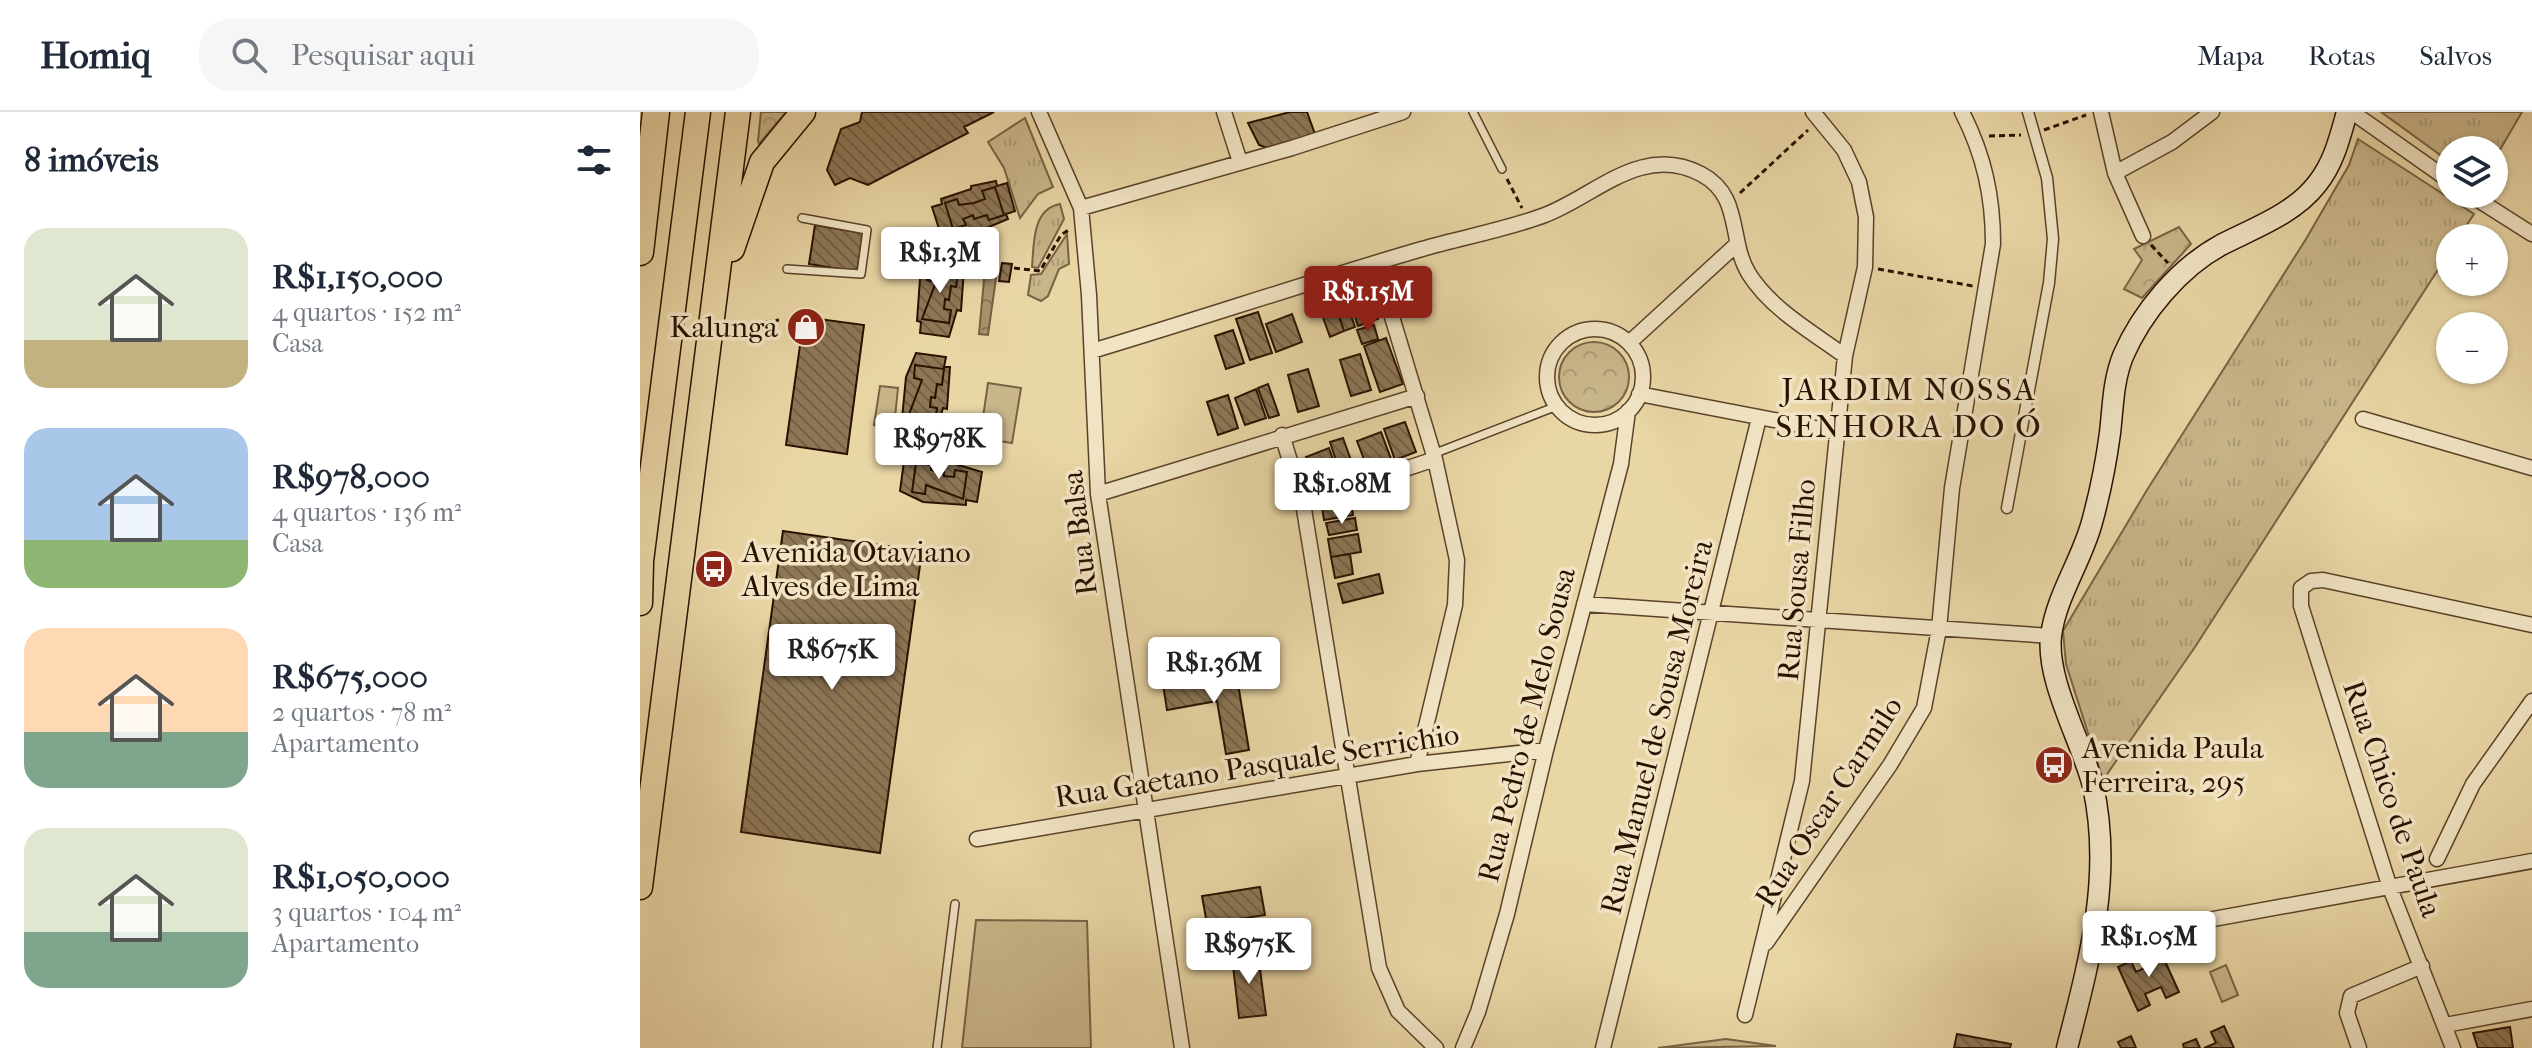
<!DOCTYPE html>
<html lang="pt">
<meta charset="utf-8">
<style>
body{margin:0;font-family:"IM FELL French Canon",serif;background:#f6f6f7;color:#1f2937;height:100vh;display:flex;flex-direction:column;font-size:30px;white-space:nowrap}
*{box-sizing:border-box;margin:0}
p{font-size:26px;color:#747a83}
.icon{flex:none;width:44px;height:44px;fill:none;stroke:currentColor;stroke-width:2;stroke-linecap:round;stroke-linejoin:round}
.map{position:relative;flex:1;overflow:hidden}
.drawer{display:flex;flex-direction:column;background:#fff;width:640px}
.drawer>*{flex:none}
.tools{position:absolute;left:1796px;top:24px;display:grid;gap:16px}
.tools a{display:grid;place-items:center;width:72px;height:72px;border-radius:50%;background:#fff;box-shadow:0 2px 6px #0004;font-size:40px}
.price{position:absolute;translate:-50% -68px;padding:0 18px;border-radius:8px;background:#fff;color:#222;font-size:26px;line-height:52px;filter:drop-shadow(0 2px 4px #0008)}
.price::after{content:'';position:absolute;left:50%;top:48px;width:24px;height:18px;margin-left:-12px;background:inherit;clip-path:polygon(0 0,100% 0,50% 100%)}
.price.on{background:#8f2418;color:#fff}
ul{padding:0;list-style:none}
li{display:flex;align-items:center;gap:24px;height:200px;padding:0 24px}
li span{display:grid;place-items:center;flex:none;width:224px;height:160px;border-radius:24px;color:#555}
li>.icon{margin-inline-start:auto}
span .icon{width:96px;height:96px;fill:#fffc;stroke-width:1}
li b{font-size:34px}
h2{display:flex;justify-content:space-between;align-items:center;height:96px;padding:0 24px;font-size:34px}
header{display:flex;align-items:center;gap:48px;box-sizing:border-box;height:112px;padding:0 40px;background:#fff;border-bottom:2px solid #e0e1e3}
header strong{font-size:38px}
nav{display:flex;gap:44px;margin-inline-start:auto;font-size:28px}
.search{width:560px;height:72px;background:#f6f6f7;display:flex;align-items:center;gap:20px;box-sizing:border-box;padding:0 28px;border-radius:32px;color:#747a83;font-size:30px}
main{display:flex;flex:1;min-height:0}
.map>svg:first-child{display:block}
</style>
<header>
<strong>Homiq</strong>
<div class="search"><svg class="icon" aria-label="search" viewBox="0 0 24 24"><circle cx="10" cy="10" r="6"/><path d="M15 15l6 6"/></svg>Pesquisar aqui</div>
<nav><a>Mapa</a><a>Rotas</a><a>Salvos</a></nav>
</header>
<main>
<section class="drawer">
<h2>8 imóveis<svg class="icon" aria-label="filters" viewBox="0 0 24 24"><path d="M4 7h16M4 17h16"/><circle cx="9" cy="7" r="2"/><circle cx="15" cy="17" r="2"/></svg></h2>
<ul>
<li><span style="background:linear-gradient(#dfe7d0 70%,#c2b280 0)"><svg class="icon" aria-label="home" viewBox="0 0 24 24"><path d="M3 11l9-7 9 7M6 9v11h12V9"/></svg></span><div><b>R$1,150,000</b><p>4 quartos · 152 m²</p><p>Casa</p></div></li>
<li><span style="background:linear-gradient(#a9c7e8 70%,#8fb573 0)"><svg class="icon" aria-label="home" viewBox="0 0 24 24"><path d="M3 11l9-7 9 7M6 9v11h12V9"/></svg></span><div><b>R$978,000</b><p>4 quartos · 136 m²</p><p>Casa</p></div></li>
<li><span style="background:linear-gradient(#ffd9b3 65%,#7fa58c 0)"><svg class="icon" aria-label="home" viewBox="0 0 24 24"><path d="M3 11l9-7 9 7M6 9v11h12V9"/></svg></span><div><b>R$675,000</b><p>2 quartos · 78 m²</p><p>Apartamento</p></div></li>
<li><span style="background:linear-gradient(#dfe7d0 65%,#7fa58c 0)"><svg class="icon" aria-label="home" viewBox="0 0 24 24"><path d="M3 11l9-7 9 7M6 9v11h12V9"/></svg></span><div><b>R$1,050,000</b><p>3 quartos · 104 m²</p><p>Apartamento</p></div></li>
</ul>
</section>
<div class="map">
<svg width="1892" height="936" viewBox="0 0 1892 936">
<defs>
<pattern id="grass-tufts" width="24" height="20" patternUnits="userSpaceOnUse" patternTransform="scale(2)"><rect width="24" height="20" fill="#c8b589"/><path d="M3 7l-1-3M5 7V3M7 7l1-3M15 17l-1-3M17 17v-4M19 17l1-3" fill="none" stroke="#ac9b74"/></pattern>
<pattern id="forest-crowns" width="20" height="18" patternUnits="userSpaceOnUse" patternTransform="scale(2)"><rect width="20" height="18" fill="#c8b589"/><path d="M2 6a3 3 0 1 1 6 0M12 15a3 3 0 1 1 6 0" fill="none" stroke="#ac9b74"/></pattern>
<pattern id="water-ripples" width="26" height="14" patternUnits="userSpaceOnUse" patternTransform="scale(2)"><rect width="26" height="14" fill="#a8936d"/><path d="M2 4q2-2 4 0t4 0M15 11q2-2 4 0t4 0" fill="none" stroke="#897757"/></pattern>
<pattern id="building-back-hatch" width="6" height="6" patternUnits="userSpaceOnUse" patternTransform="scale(2)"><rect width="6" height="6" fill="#8d7756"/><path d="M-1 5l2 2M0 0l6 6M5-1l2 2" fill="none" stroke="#736045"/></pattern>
</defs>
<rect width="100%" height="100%" fill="#e9d6a5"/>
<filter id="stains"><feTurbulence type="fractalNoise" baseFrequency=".0025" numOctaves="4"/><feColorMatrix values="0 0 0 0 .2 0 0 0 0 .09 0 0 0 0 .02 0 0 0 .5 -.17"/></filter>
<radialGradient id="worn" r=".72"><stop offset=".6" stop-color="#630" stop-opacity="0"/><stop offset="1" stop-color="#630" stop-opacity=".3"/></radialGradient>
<!-- grass -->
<path fill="url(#grass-tufts)" stroke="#786344" stroke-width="2" d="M 1741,0 L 1882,0 L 1854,48 L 1854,38 L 1810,38 L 1810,50 Z
M 385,6 L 413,75 L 398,82 L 380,106 L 364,56 L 348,30 Z
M 1718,27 L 1834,102 L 1818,126 L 1810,126 L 1810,139 L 1555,535 L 1463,668 L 1426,552 L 1423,519 L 1507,378 L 1666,127 L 1709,53 Z
M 420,92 L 424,107 L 398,156 L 392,155 C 394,132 392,97 420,92 Z
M 427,122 L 429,152 L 419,157 L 408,184 L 401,189 L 388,183 L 391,163 L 401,162 Z"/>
<!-- forest -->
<path fill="url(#forest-crowns)" stroke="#786344" stroke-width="2" d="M 121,0 L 146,0 L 119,32 L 118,29 Z
M 1539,115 L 1551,132 L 1502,186 L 1484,177 L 1502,148 L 1494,137 Z
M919 265a35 35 0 1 1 70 0a35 35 0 1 1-70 0Z
M 1086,927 L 1136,934 L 1018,936 Z"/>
<!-- garden -->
<path fill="#c8b589" stroke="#786344" stroke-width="2" d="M 348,271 L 381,276 L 372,331 L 340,326 Z
M 240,274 L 258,276 L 254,315 L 234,313 Z
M 336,808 L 447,809 L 451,936 L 322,936 Z
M 1586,853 L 1598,883 L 1582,890 L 1570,860 Z"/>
<!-- water -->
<path fill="url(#water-ripples)" stroke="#755f41" stroke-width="2" d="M 345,157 L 357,159 L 348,223 L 339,222 Z"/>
<!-- building -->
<path fill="url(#building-back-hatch)" stroke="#291100" stroke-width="2" d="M 222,0 L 354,0 L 324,15 L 328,21 L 228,73 L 210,66 L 195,73 L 187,58 L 201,17 L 220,10 Z
M 650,0 L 667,0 L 675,22 L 627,36 L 619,33 L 608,11 Z
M 356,69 L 357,74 L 367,71 L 375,99 L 366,102 L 368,107 L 330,123 L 328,119 L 301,123 L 292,95 L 302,92 L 301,87 L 331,77 L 331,74 Z
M 355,75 L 364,103 L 349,108 L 347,103 L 334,107 L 333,103 L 323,107 L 326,113 L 313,117 L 305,91 L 317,87 L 319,93 L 334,91 L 345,87 L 342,79 Z
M 175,113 L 223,121 L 217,160 L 169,152 Z
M 290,143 L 319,147 L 318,156 L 324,157 L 321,199 L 317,198 L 309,225 L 280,221 L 281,210 L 277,209 L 280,167 L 284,152 L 289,152 Z
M 362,151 L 372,152 L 369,170 L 359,169 Z
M 289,155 L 318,159 L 316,175 L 311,174 L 309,188 L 305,187 L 304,197 L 311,198 L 309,211 L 282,207 L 296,170 L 287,168 Z
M 702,178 L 715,215 L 704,219 L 691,181 Z
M 729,180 L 738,207 L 718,214 L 709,186 Z
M 691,181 L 704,219 L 690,225 L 676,186 Z
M 618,200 L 632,241 L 610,248 L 596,207 Z
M 652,202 L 662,230 L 636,240 L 626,212 Z
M 164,205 L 224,213 L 207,342 L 146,333 Z
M 734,213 L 738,227 L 722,232 L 717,218 Z
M 593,218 L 604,251 L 586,257 L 575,224 Z
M 746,226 L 763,272 L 740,280 L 724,234 Z
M 276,241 L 306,245 L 304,255 L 310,255 L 307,297 L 303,296 L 295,323 L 266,319 L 267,308 L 262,307 L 266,265 Z
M 720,242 L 731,278 L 711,284 L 700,248 Z
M 275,253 L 304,257 L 302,273 L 297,272 L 295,286 L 291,285 L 290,295 L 297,296 L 295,309 L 268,305 L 282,268 L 274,266 Z
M 668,257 L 679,294 L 658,300 L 648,263 Z
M 628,272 L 639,303 L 629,306 L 618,276 Z
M 616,277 L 626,306 L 605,313 L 595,286 Z
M 588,283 L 598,316 L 578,323 L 567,290 Z
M 765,310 L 776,340 L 755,348 L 744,317 Z
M 741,320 L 751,347 L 727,355 L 717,329 Z
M 703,326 L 717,365 L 703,370 L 690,330 Z
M 689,336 L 702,373 L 673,384 L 668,368 L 674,366 L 666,345 Z
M 274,345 L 315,348 L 315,352 L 342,360 L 337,390 L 326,388 L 326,393 L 283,390 L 260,379 L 264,349 L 273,351 Z
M 276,351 L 291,353 L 291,358 L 304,360 L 304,364 L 314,365 L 315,358 L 327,360 L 323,387 L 286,373 L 285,382 L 272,380 Z
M 711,389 L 713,403 L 684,408 L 682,394 Z
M 715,406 L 717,418 L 689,423 L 686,411 Z
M 143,419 L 282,439 L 240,741 L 101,720 Z
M 718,422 L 721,440 L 691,445 L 688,427 Z
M 710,442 L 713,462 L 695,466 L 691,445 Z
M 739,462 L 743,481 L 703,491 L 698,472 Z
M 596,560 L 609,638 L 586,642 L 577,589 L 527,598 L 523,572 Z
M 620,775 L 625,803 L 567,812 L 562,784 Z
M 1519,836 L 1539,880 L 1526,886 L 1521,875 L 1505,882 L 1510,893 L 1498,899 L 1478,855 L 1491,849 L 1496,860 L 1511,853 L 1506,842 Z
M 618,842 L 626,903 L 599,906 L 592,845 Z
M 1584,914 L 1594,936 L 1564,936 L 1576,931 L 1571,920 Z
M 1870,915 L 1873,936 L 1838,936 L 1833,921 Z
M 1317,922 L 1371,932 L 1370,936 L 1314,936 Z
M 1491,924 L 1496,936 L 1481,936 L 1478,930 Z
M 1556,927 L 1560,936 L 1544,936 L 1543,932 Z"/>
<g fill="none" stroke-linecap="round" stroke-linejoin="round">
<!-- service casing -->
<g stroke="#594229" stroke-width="10">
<path id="service" d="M 833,0 L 862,57
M 147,157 L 221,162 L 227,118 L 162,106
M 793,342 L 917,294
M 297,936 L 315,792"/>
</g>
<!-- pedestrian casing -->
<g stroke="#594229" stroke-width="13">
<path id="pedestrian" d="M 1367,396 L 1409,171 L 1413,127 L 1407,66 L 1388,0"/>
</g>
<!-- minor casing -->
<g stroke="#594229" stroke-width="17">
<path id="minor" d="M 399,0 L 441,96 L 449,183 L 458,382 L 542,936
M 584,0 L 600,50
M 1461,0 L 1475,61 L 1503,124
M 1712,0 L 1810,69
M 1475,61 L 1532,30 L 1572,0
M 1829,82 L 1892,122
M 441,96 L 652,36 L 763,0
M 736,152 L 795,347 L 817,448 L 815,493 L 777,652
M907 265a48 48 0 1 1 96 0a48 48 0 1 1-96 0Z
M 989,231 L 1097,132
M 452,239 C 562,206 672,169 782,137 C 823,125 865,118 905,103 C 955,84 1002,31 1061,62 C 1103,84 1088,128 1109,162 C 1131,197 1172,220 1205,244
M 999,282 L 1196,320
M 1723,307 L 1892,356
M 642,323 L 663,391 L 739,856 L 758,899 L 796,936
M 458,382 L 777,284
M 663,391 L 795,347
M 944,492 L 1411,524
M 337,727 L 777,652 L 906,638
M 1797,747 L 1833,672 L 1892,589
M 1453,829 L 1892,749
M 1126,831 L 1250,653 L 1284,596 L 1299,517 L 1312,376 L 1353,132 C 1353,84 1344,43 1322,0
M 1105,903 L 1162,669 L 1205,244 L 1225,155 L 1226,105 L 1219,70 L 1204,38 L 1173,0
M 1805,913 L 1892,897
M 823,936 L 838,900 L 867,802 L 906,638 L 981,352 L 988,299
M 963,936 L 1119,306
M 1719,936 L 1707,901 L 1711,884 L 1782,854
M 1813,936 L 1750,776 L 1661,494 L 1661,476 L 1671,469 L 1683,468 L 1892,513"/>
</g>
<!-- secondary casing -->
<g stroke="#291100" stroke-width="23">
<path id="secondary" d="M 1427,936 C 1449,850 1473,764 1453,674 C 1442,630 1406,569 1411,524 C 1416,484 1442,448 1452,410 C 1460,381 1466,351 1470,321 C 1473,295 1473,269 1483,244 C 1502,200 1539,156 1581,133 C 1614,116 1654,102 1677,72 C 1694,51 1700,25 1707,0"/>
</g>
<!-- trunk casing -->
<g stroke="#291100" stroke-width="27">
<path id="trunk" d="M 92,137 L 122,50 L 163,0
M 0,457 L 58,0
M 0,491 L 1,451
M 0,775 L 98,0"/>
</g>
<!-- motorway casing -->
<g stroke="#291100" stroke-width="29">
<path id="motorway" d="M 0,140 L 16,0"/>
</g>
<!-- path -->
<path stroke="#291100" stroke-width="3" stroke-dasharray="6 4" stroke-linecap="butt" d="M 1404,18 L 1446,3
M 1349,24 L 1381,23
M 867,67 L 882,96
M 1100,81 L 1168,18
M 1511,133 L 1528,151
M 374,156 L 400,159 L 421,123 L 430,117
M 1238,157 L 1333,174
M 106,213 L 139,208"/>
<!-- service -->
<use href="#service" stroke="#f1e4c4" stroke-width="7"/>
<!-- pedestrian -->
<use href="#pedestrian" stroke="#f1e4c4" stroke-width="10"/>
<!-- minor -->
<use href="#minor" stroke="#f1e4c4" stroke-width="14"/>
<!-- secondary -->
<use href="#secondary" stroke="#f1e4c4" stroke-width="20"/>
<!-- trunk -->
<use href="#trunk" stroke="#e9d6a5" stroke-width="24"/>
<!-- motorway -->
<use href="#motorway" stroke="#e9d6a5" stroke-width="26"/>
</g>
<!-- icons -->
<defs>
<g id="shop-disc" transform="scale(2)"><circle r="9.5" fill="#8f2418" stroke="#f1e4c4"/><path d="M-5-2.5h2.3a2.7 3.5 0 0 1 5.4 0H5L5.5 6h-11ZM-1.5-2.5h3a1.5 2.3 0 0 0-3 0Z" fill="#fff"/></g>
<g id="bus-disc" transform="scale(2)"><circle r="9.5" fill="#8f2418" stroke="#f1e4c4"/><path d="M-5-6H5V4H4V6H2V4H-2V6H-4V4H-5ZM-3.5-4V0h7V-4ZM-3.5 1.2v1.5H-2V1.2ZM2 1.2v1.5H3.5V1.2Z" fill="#fff"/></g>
</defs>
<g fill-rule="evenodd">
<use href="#shop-disc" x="166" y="215"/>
<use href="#bus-disc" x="74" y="457"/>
<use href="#bus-disc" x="1414" y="653"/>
</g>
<g text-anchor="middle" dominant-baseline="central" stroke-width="7" stroke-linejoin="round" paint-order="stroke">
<!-- poi labels -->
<g font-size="30" fill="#291100" stroke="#f1e4c4" text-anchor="start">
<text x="138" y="215" text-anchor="end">Kalunga</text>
<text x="102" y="440">Avenida Otaviano<tspan x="102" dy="34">Alves de Lima</tspan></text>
<text x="1442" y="636">Avenida Paula<tspan x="1442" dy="34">Ferreira, 295</tspan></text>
</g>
<!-- street labels -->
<g font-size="30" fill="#291100" stroke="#f1e4c4">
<text transform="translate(440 421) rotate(-97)">Rua Balsa</text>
<text transform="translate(1157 468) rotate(-85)">Rua Sousa Filho</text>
<text transform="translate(887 613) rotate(-76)">Rua Pedro de Melo Sousa</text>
<text transform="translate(1017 615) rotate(-76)">Rua Manuel de Sousa Moreira</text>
<text transform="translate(617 654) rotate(-9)">Rua Gaetano Pasquale Serrichio</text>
<text transform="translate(1752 687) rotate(71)">Rua Chico de Paula</text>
<text transform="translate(1189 690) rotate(-57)">Rua Oscar Carmilo</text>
</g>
<!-- neighbourhood labels -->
<g font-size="32" letter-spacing="2" fill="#291100" stroke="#f1e4c4">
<text x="1269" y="277">JARDIM NOSSA<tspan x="1269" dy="37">SENHORA DO Ó</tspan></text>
</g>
</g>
<rect width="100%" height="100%" filter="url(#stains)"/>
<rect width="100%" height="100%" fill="url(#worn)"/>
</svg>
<div class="tools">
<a><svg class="icon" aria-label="layers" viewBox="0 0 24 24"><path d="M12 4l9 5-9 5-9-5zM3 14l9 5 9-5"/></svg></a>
<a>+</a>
<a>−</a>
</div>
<b class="price" style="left:300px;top:183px">R$1.3M</b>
<b class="price on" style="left:728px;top:222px">R$1.15M</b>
<b class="price" style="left:299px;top:369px">R$978K</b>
<b class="price" style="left:702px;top:414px">R$1.08M</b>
<b class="price" style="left:192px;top:580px">R$675K</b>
<b class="price" style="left:574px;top:593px">R$1.36M</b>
<b class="price" style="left:1509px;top:867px">R$1.05M</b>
<b class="price" style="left:609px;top:874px">R$975K</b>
</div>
</main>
